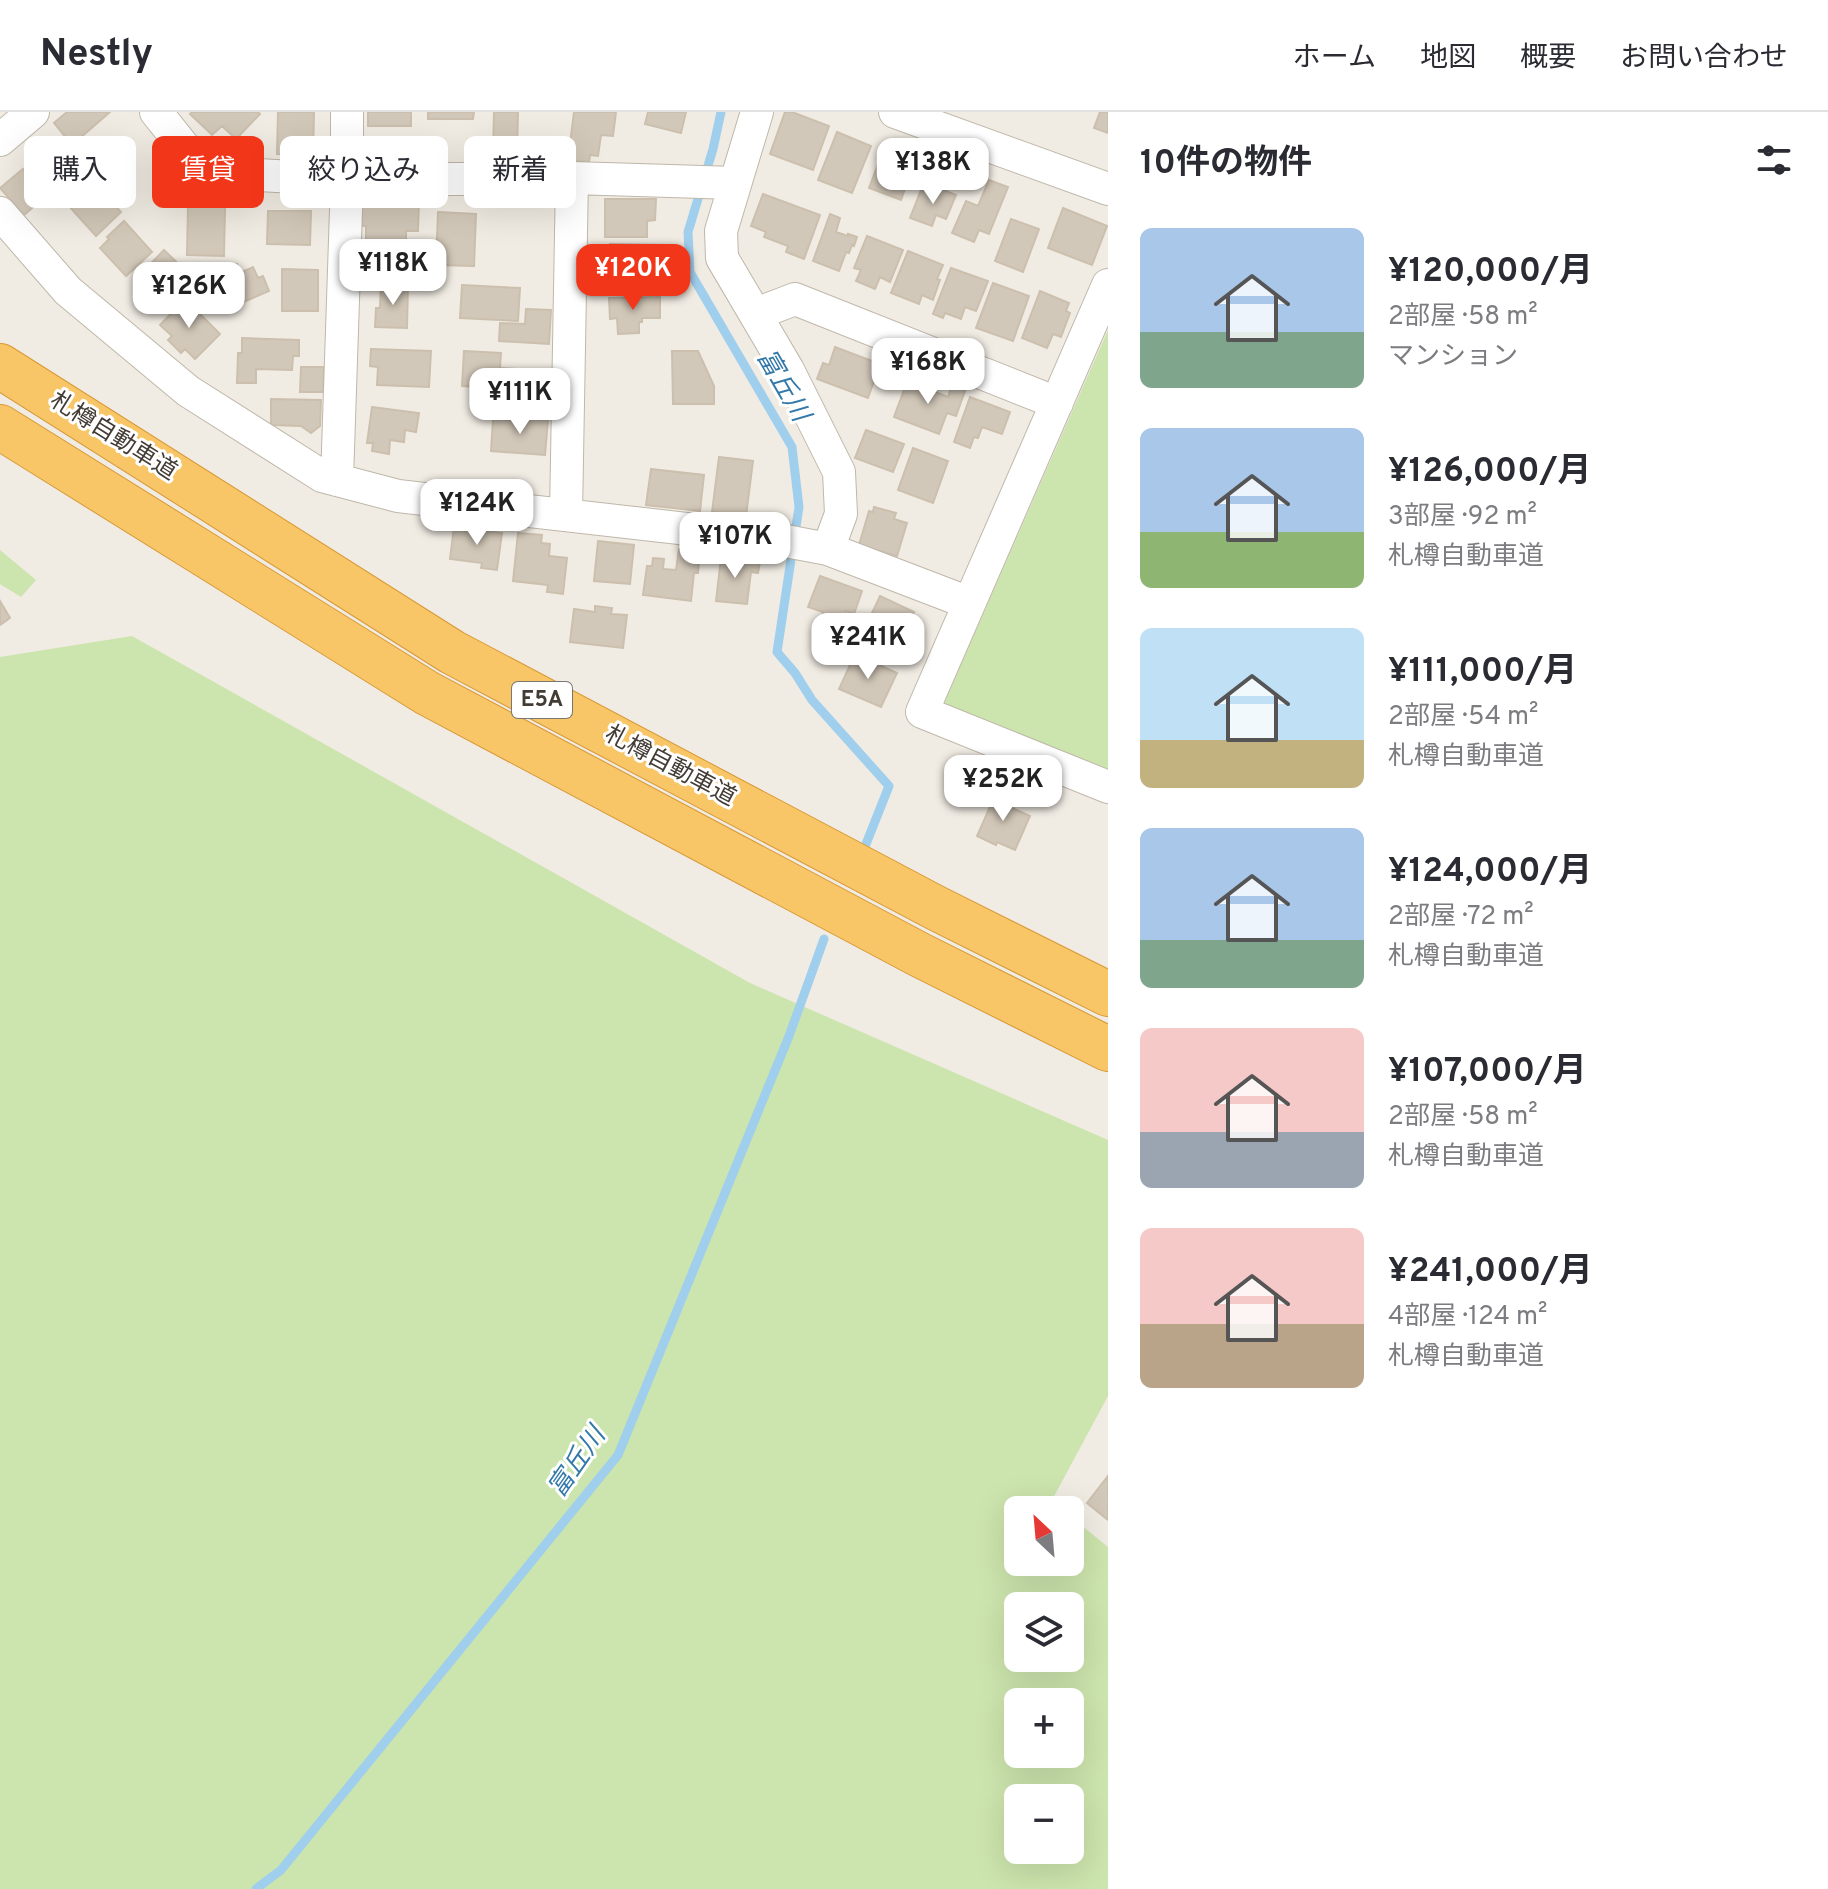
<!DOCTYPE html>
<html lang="ja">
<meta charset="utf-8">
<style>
body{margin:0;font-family:Overpass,"Noto Sans JP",sans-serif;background:#f2f2f3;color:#2b2b33;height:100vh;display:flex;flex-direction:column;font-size:30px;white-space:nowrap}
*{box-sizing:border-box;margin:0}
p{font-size:26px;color:#7c7c81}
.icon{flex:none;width:44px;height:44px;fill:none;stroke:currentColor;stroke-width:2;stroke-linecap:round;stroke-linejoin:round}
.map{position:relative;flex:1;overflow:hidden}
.side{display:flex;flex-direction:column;background:#fff;width:720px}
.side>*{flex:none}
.hud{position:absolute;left:24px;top:24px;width:760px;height:72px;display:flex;gap:16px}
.needle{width:52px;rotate:334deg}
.controls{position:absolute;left:1004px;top:1384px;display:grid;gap:16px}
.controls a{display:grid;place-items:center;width:80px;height:80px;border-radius:12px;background:#fff;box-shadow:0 8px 32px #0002;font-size:40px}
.price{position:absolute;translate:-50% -68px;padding:0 18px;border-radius:16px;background:#fff;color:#222;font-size:26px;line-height:52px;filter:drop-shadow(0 2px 4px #0008)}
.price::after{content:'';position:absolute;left:50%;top:48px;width:24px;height:18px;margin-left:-12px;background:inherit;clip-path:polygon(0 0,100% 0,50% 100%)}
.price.active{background:#f23619;color:#fff}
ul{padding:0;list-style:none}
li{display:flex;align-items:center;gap:24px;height:200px;padding:0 32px}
li span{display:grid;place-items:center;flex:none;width:224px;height:160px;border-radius:12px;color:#555}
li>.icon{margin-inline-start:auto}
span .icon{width:96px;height:96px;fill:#fffc;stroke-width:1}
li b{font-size:34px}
h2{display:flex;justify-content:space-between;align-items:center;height:96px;padding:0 32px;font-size:34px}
.tag{padding:0 28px;border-radius:12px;background:#fff;box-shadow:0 8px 32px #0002;font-size:28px;line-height:72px}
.tag.active{background:#f23619;color:#fff}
header{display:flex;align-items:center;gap:48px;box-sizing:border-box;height:112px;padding:0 40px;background:#fff;border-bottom:2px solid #e1e1e2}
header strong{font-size:38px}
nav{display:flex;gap:44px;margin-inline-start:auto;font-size:28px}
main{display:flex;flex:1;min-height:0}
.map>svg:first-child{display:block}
</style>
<header>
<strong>Nestly</strong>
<nav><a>ホーム</a><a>地図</a><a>概要</a><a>お問い合わせ</a></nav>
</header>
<main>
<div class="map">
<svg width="1108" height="1777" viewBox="0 0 1108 1777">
<rect width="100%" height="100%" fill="#f1ece3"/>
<!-- green -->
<path fill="#cce4ad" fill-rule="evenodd" d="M 1108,218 L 1108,660 L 949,600 L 944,591 Z
M 0,438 L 36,468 L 21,485 L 0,472 Z
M 132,524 L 750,871 L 1108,1028 L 1108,1284 L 1052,1388 L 1063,1398 L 1018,1398 L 1018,1450 L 1070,1450 L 1070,1404 L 1108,1435 L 1108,1777 L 0,1777 L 0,545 ZM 1070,1494 L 1070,1546 L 1018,1546 L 1018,1494 ZM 1018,1590 L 1070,1590 L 1070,1642 L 1018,1642 ZM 1018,1686 L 1070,1686 L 1070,1738 L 1018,1738 Z"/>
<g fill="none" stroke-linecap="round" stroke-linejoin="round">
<!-- stream -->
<path stroke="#a0cfed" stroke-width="9" d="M 721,0 L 713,37 L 688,120 L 690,160 L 792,335 L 799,395 L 777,540 L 795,561 L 812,588 L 889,674 L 866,732
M 256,1777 L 281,1758 L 618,1343 L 789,924 L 824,827"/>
</g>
<!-- building -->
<path fill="#d2c8b9" stroke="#ccbfad" stroke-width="2" d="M 67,0 L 110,0 L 72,33 L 54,11 Z
M 192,0 L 258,0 L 260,2 L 236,27 L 222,14 L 212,23 L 190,2 Z
M 278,0 L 314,0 L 313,43 L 277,42 Z
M 368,0 L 411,0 L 411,14 L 368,14 Z
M 428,0 L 474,0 L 473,7 L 428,7 Z
M 494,0 L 518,0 L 517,39 L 493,39 Z
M 574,0 L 616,0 L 613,24 L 601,23 L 598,44 L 590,43 L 589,50 L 568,48 Z
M 648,0 L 686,0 L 681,21 L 645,12 Z
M 785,0 L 792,0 L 829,14 L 813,58 L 770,42 Z
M 1100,0 L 1108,0 L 1108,21 L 1094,16 Z
M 837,20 L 871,34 L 852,81 L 818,68 Z
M 884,37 L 915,48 L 901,88 L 869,76 Z
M 23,57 L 46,84 L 24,103 L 0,76 Z
M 989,68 L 1008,75 L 989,122 L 979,118 L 974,130 L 952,121 L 966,89 L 978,94 Z
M 93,70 L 121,100 L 96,124 L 68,93 Z
M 934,74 L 956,83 L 946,107 L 936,103 L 932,114 L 910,106 L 921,78 L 932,82 Z
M 763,82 L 820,103 L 804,147 L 786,140 L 788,134 L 764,125 L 766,120 L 751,114 Z
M 605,87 L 656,87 L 655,108 L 647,109 L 647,125 L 605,125 Z
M 362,88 L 419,88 L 418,119 L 406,119 L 406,129 L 366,128 L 366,114 L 362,114 Z
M 188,94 L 225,95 L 224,144 L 187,143 Z
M 1063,96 L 1107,114 L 1092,153 L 1048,136 Z
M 268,99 L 311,99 L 310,133 L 267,132 Z
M 438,100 L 476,102 L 474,154 L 436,153 Z
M 830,102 L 840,106 L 836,120 L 848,124 L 848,122 L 857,125 L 854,134 L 852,133 L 849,141 L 846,140 L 839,159 L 813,149 Z
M 1011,107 L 1039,117 L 1023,160 L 995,149 Z
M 124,109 L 152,140 L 126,164 L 100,136 L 109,127 L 107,125 Z
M 867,124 L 903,138 L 890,170 L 880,165 L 875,177 L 856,169 L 861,158 L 854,156 Z
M 610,132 L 662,133 L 662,177 L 630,177 L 630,162 L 609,161 Z
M 164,138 L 191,164 L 169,187 L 157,176 L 153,180 L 138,165 Z
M 908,139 L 943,153 L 937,167 L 940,168 L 933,188 L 922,183 L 919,192 L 891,181 Z
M 237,152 L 240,161 L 253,155 L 258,166 L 263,164 L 269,179 L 227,197 L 212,163 Z
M 951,156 L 988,169 L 976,199 L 965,195 L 961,207 L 945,201 L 943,206 L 933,202 Z
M 282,157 L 318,158 L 318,199 L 282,199 Z
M 993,171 L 1029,184 L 1013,229 L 976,216 Z
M 381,172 L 408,173 L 407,216 L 375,215 L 376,196 L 380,196 Z
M 462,173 L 520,176 L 518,209 L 460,206 Z
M 1040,179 L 1069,191 L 1066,199 L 1070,201 L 1061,225 L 1053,222 L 1047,236 L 1022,226 Z
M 660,185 L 660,206 L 642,206 L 642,210 L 639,210 L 639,221 L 618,222 L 617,206 L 610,207 L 609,186 Z
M 185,187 L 220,222 L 195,247 L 185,237 L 181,241 L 168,228 L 172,224 L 160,213 Z
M 526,197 L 551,198 L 549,232 L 499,229 L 500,211 L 525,212 Z
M 242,226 L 299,228 L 299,244 L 293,244 L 292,258 L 256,257 L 256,271 L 237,271 L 238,241 L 242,241 Z
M 835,235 L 880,252 L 868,286 L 817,267 L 823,251 L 829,253 Z
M 371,237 L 431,239 L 429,275 L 377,273 L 378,255 L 370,254 Z
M 464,239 L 501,241 L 500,256 L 515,257 L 514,277 L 462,274 Z
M 672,239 L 698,239 L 714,274 L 714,292 L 673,292 Z
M 301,255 L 324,255 L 323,280 L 300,280 Z
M 915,267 L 935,274 L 933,279 L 948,285 L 952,274 L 965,279 L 956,304 L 947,301 L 939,322 L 894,305 L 907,270 L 913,272 Z
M 970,285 L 1010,300 L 1002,322 L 982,315 L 978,326 L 974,325 L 970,336 L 954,330 Z
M 271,287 L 321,288 L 320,314 L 311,321 L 301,314 L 271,313 Z
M 372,295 L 419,301 L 416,320 L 405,318 L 404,330 L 390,328 L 389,342 L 372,339 L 373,331 L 367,331 Z
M 526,306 L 548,308 L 545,343 L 491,339 L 493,307 L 526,309 Z
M 866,318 L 904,332 L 893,360 L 855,346 Z
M 913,336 L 948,349 L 933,391 L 898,378 Z
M 719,345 L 753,349 L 746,404 L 712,400 Z
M 651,357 L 704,363 L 700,399 L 646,393 Z
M 874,395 L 896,401 L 894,407 L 907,411 L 897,444 L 859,433 L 869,399 L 873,400 Z
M 454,415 L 502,421 L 497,458 L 481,456 L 482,451 L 450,447 Z
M 518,421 L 542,423 L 541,431 L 550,432 L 549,444 L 567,446 L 563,482 L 547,480 L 548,473 L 513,469 Z
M 598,429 L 634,433 L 630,472 L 594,469 Z
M 679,437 L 700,439 L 698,461 L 694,461 L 691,489 L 643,483 L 647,454 L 652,454 L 653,446 L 664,447 L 663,457 L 676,458 Z
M 721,446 L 760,450 L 758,461 L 751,460 L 747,492 L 716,489 Z
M 820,464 L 862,479 L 854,502 L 846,499 L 840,515 L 821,508 L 823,500 L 808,495 Z
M 880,484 L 914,500 L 891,549 L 857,533 Z
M 0,489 L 10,506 L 0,513 Z
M 595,494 L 612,496 L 611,502 L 627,503 L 623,536 L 570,530 L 574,497 L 595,500 Z
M 855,542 L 897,561 L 881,595 L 839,577 Z
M 997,679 L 1014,686 L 1010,695 L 1030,704 L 1015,738 L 997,730 L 996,733 L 977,724 Z
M 1108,1364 L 1108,1408 L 1087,1391 Z"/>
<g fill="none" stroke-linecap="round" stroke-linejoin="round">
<!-- street casing -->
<g stroke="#bfb7a9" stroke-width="34">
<path id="street" d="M 156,0 L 204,60 L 347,68 L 572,66 L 735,71
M 757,0 L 721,119 L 722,146 L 788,258 L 839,360 L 841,402 L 828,437
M 895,0 L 1108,77
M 0,28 L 33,0
M 0,101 L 68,179 L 188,279 L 322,364 L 398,384 L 775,427 L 828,437 L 969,491
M 1108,173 L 922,600 L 1108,675
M 756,202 L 795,187 L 1057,291
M 337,368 L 347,68 L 347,0
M 566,403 L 572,66"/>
</g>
<!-- highway casing -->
<g stroke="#d79937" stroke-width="46">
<path id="highway" d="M 0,254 L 452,540 L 936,796 L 1108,882
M 0,315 L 427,581 L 920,843 L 1108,937"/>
</g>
<!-- street -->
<use href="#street" stroke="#fff" stroke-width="32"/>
<!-- highway -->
<use href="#highway" stroke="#f8c567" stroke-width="44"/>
</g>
<g text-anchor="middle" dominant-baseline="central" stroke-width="6" stroke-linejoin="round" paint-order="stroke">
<!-- shield labels -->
<rect fill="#fff" stroke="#7b7671" stroke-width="2" x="512" y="570" width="60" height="36" rx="6"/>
<g font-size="22" font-weight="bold" fill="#423c34">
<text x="542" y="588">E5A</text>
</g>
<!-- street labels -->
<g font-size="24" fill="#423c34" stroke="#fff">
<text transform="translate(113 325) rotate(32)">札樽自動車道</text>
<text transform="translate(670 655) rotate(28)">札樽自動車道</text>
</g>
<!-- water labels -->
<g font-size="26" font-style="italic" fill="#3279a9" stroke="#fff">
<text transform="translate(782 274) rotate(60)">富丘川</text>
<text transform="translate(578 1351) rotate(-55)">富丘川</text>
</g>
</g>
</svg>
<div class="controls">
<a><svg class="needle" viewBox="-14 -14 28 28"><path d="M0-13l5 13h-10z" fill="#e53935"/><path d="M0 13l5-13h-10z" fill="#7c7c81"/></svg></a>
<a><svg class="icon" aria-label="layers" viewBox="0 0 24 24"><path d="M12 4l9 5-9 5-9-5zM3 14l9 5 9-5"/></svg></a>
<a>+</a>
<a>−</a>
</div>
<b class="price" style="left:933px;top:94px">¥138K</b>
<b class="price" style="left:393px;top:195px">¥118K</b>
<b class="price active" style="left:633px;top:200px">¥120K</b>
<b class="price" style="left:189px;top:218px">¥126K</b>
<b class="price" style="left:928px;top:294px">¥168K</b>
<b class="price" style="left:520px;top:324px">¥111K</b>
<b class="price" style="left:477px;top:435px">¥124K</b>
<b class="price" style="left:735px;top:468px">¥107K</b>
<b class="price" style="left:868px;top:569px">¥241K</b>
<b class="price" style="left:1003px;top:711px">¥252K</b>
<div class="hud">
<a class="tag">購入</a>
<a class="tag active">賃貸</a>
<a class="tag">絞り込み</a>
<a class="tag">新着</a>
</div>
</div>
<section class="side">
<h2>10件の物件<svg class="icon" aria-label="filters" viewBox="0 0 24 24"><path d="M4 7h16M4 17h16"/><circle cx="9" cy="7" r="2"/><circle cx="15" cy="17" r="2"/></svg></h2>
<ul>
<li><span style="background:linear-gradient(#a9c7e8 65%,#7fa58c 0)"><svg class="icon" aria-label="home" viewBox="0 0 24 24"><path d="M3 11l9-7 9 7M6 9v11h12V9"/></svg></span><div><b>¥120,000/月</b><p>2部屋 · 58 m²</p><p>マンション</p></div></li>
<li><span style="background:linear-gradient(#a9c7e8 65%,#8fb573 0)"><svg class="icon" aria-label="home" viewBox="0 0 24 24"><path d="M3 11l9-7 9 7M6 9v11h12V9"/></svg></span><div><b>¥126,000/月</b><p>3部屋 · 92 m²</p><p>札樽自動車道</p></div></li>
<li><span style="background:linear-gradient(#bfe0f5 70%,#c2b280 0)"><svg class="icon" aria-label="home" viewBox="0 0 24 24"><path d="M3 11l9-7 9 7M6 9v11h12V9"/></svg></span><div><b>¥111,000/月</b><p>2部屋 · 54 m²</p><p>札樽自動車道</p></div></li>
<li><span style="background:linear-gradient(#a9c7e8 70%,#7fa58c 0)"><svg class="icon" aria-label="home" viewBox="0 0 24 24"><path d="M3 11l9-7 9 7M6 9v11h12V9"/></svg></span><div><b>¥124,000/月</b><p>2部屋 · 72 m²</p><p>札樽自動車道</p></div></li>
<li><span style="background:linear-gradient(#f6c9c9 65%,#9aa5b1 0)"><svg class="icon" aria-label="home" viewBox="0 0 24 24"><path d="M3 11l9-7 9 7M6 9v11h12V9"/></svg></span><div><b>¥107,000/月</b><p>2部屋 · 58 m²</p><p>札樽自動車道</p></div></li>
<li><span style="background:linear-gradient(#f6c9c9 60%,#b9a48a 0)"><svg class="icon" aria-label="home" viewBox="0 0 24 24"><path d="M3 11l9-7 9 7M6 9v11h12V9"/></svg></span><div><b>¥241,000/月</b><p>4部屋 · 124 m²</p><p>札樽自動車道</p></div></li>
</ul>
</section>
</main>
